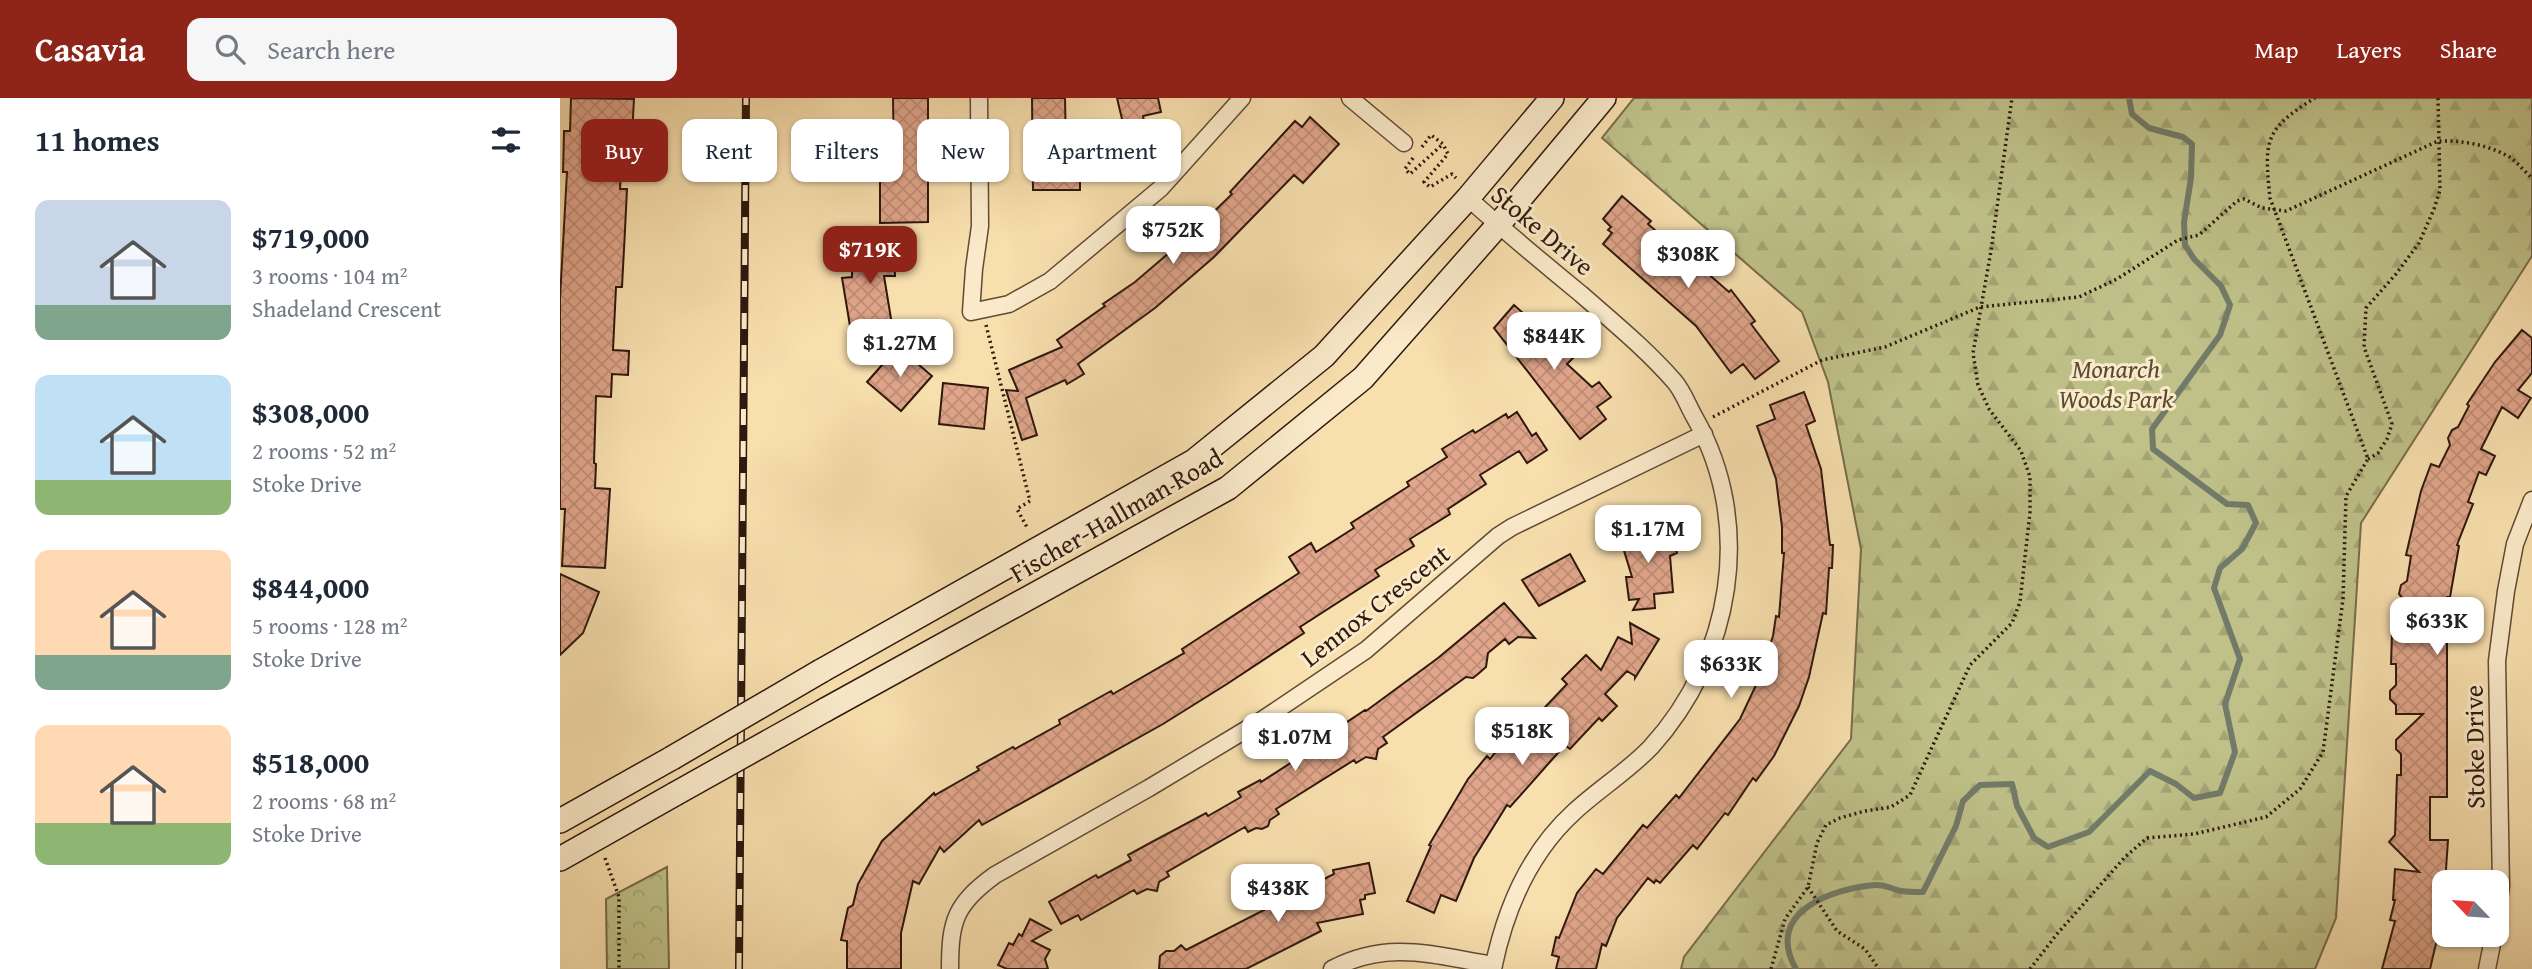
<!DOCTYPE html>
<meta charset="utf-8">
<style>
body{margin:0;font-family:"Gentium Book Plus",serif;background:#f6f6f7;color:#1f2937;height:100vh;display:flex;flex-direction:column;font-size:26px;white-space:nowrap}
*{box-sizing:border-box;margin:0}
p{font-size:23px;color:#747a83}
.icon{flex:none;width:38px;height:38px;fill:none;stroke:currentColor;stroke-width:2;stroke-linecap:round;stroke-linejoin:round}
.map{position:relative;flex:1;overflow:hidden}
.details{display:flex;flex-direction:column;background:#fff;width:560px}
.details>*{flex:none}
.guide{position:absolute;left:21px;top:21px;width:665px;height:63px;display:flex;gap:14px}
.needle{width:46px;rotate:295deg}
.controls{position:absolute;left:1872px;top:772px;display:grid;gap:14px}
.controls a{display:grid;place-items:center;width:77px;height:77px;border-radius:14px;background:#fff;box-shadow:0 2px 5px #0004;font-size:35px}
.price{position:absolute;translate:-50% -60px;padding:0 16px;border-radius:14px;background:#fff;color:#222;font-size:23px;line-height:46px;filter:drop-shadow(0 2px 4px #0008)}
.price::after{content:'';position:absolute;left:50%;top:42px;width:21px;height:16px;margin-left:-10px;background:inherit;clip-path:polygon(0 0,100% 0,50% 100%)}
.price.on{background:#8f2418;color:#fff}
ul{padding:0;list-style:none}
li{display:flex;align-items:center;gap:21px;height:175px;padding:0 35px}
li span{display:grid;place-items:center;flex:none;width:196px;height:140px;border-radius:14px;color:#555}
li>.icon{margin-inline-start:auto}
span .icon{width:84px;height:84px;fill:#fffc;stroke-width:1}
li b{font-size:30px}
h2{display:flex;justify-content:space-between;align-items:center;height:84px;padding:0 35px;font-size:30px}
.chip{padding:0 24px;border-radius:14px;background:#fff;box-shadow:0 2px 5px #0004;font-size:24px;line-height:63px}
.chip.on{background:#8f2418;color:#fff}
header{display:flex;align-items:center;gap:42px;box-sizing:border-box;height:98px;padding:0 35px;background:#8f2418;color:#fff}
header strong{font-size:33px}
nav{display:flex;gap:38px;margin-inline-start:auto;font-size:24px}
.search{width:490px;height:63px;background:#f6f6f7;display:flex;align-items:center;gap:18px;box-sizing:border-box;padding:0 24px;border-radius:14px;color:#747a83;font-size:26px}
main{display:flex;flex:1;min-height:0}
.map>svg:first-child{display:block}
</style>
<header>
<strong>Casavia</strong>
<div class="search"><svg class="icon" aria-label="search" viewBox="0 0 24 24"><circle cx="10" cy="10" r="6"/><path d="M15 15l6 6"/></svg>Search here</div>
<nav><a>Map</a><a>Layers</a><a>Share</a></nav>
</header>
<main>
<section class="details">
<h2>11 homes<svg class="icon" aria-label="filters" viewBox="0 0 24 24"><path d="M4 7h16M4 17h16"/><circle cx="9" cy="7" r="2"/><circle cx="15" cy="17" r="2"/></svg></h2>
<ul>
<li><span style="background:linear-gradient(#c9d6e8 75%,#7fa58c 0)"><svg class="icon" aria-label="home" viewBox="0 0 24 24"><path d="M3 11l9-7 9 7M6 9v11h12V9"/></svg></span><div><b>$719,000</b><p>3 rooms · 104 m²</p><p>Shadeland Crescent</p></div></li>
<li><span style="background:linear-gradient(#bfe0f5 75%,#8fb573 0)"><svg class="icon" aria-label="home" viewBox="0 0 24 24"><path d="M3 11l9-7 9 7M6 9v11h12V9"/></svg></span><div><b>$308,000</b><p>2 rooms · 52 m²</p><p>Stoke Drive</p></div></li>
<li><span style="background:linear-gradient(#ffd9b3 75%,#7fa58c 0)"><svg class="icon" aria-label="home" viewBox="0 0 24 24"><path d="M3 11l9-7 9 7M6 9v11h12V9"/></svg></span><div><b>$844,000</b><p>5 rooms · 128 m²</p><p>Stoke Drive</p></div></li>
<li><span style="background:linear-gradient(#ffd9b3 70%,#8fb573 0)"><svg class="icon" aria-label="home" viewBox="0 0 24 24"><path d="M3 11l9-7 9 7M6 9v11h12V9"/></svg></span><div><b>$518,000</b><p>2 rooms · 68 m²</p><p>Stoke Drive</p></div></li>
</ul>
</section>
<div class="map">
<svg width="1972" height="871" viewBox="0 0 1972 871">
<defs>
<pattern id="forest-firs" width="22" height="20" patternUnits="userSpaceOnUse" patternTransform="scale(1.75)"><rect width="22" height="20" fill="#bfc189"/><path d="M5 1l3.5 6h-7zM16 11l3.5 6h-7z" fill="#a4a575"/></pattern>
<pattern id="park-crowns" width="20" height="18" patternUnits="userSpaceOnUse" patternTransform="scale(1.75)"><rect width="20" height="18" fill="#bfc189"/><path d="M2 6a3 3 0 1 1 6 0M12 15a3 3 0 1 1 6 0" fill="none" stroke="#a4a575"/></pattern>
<pattern id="building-cross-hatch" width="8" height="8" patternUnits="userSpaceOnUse" patternTransform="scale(1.75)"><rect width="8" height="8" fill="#e0a58a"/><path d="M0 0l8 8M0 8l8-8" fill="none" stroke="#c08d76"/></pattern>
</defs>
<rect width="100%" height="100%" fill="#f8dfae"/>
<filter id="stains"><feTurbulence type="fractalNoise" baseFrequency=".00286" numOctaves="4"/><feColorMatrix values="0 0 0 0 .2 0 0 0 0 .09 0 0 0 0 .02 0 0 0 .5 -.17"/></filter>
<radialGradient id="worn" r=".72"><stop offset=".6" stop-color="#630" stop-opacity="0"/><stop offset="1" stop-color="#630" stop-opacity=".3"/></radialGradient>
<!-- forest -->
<path fill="url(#forest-firs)" stroke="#776c4b" stroke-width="2" d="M 1074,0 L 1972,0 L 1972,158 L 1801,425 L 1776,820 L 1755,871 L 1121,871 L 1124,859 L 1291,641 L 1301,451 L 1268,284 L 1242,214 L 1042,40 Z"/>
<!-- park -->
<path fill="url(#park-crowns)" stroke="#776c4b" stroke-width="2" d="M 107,769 L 109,871 L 47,871 L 46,801 Z"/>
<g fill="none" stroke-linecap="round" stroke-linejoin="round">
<!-- stream -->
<path stroke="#727b69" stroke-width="6" d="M 1236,871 C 1204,815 1270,791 1315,787 C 1324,786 1332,791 1341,793 C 1348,794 1356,794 1363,794 L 1396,728 L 1403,703 L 1420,687 L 1452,686 L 1457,708 L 1474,740 L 1488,749 L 1529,734 L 1590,673 L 1616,686 L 1634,700 L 1660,695 L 1675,654 L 1665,606 L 1680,561 L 1654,490 L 1660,470 L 1682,451 L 1696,425 L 1688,407 L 1667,406 L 1593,351 L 1592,331 L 1660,237 L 1670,207 L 1661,188 L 1634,161 L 1625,147 L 1624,124 L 1631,80 L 1632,46 L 1623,39 L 1589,30 L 1572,16 L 1569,0"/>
</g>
<!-- building -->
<path fill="url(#building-cross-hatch)" stroke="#2f180d" stroke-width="2" d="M 11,0 L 74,1 L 71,56 L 62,56 L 60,91 L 67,91 L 65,132 L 62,189 L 56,189 L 53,252 L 69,253 L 68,277 L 52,276 L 51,299 L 36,298 L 34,365 L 36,366 L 35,390 L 50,391 L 45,470 L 2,468 L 5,411 L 0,411 L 0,200 L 7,74 L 3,74 L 4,33 L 10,33 Z
M 333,0 L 368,0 L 368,124 L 320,125 L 320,77 L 334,77 Z
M 472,0 L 505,0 L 506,51 L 520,51 L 520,92 L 473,92 Z
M 557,0 L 598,0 L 601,14 L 583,18 L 587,37 L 567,42 Z
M 750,19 L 779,46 L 743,85 L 734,77 L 654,159 L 595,210 L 518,266 L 524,276 L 507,286 L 505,282 L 466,300 L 477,337 L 462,342 L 446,292 L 458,293 L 449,272 L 502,249 L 497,242 L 545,208 L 543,206 L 575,184 L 631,136 L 672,96 L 670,94 L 735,23 L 742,29 Z
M 1062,98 L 1091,123 L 1088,126 L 1121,155 L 1122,153 L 1169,194 L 1171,192 L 1195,223 L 1191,226 L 1219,263 L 1195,281 L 1183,266 L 1171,275 L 1136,228 L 1043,146 L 1052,135 L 1048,132 L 1051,129 L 1043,121 Z
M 334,136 L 335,178 L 324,178 L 333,233 L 292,240 L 282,180 L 292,179 L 292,157 L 301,157 L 301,137 Z
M 954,207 L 1013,260 L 1007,266 L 1032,289 L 1039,284 L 1051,299 L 1037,309 L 1046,321 L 1020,341 L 934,230 Z
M 1962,232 L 1972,240 L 1972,275 L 1958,292 L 1971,300 L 1958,320 L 1942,309 L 1921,351 L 1935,358 L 1926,377 L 1919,374 L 1908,404 L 1913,406 L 1897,447 L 1899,448 L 1890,499 L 1887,499 L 1887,699 L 1870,699 L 1870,742 L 1888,742 L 1883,816 L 1870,871 L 1822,871 L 1835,823 L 1830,822 L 1835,802 L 1833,802 L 1835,771 L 1859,774 L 1829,744 L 1835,737 L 1837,677 L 1841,677 L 1841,656 L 1836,651 L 1836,642 L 1863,616 L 1836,616 L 1836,607 L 1830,601 L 1830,593 L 1836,587 L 1836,566 L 1831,566 L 1832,536 L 1839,536 L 1844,502 L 1839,496 L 1841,487 L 1847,483 L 1851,458 L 1846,457 L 1861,393 L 1871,366 L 1879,369 L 1890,347 L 1888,340 L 1892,332 L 1898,329 L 1909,308 L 1907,306 L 1935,264 Z
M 338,249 L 372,278 L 341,313 L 307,284 Z
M 383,285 L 428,290 L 424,331 L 379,326 Z
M 1244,294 L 1255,323 L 1246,327 L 1261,371 L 1270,447 L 1273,447 L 1272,470 L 1269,470 L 1266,516 L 1263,515 L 1249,579 L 1239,608 L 1214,658 L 1196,683 L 1193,680 L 1168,717 L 1165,715 L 1137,751 L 1133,747 L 1100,785 L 1096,782 L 1094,785 L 1088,780 L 1057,820 L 1046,848 L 1042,846 L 1036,871 L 996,871 L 999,859 L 992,857 L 996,839 L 999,840 L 1017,795 L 1036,771 L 1043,776 L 1083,727 L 1087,730 L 1116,697 L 1119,700 L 1180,621 L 1197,585 L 1213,538 L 1216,518 L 1219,519 L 1224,455 L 1222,455 L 1222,429 L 1216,381 L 1197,328 L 1215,321 L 1210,307 Z
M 957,314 L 972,338 L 976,335 L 987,352 L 967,365 L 959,353 L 920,377 L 926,386 L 888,411 L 890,416 L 850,441 L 854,448 L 815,472 L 819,478 L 740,529 L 744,535 L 667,586 L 603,626 L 422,727 L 419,722 L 384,754 L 380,749 L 359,786 L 353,783 L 341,835 L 341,871 L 287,871 L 287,843 L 281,842 L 288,810 L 293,807 L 298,786 L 322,743 L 374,695 L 375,697 L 419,672 L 417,669 L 453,649 L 455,651 L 500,626 L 499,622 L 551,593 L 553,596 L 624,555 L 622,551 L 739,475 L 729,459 L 751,445 L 756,454 L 794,430 L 791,425 L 849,388 L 847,384 L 887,359 L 882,351 L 913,332 L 915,335 L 946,316 L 948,320 Z
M 1090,426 L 1094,441 L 1111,435 L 1117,455 L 1110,458 L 1113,494 L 1094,496 L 1095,510 L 1073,512 L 1079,501 L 1069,502 L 1066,479 L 1072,479 L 1062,446 L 1066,445 L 1062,435 Z
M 1010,456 L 1025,483 L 979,508 L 962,482 Z
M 0,476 L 39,494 L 23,535 L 0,557 Z
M 944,505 L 975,540 L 958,539 L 949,546 L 945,541 L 928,555 L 926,569 L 918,576 L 913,580 L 906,579 L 823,639 L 827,645 L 818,651 L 816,661 L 806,659 L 796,665 L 794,662 L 716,711 L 719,716 L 710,722 L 708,728 L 702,731 L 696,730 L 688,734 L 685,729 L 607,774 L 609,778 L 599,784 L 597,793 L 587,791 L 577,796 L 574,792 L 521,822 L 518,817 L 501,826 L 489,804 L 536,777 L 538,780 L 571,762 L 568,757 L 590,745 L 646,715 L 648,718 L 681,699 L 678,694 L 700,682 L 701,684 L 754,650 L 756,652 L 787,630 L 784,626 L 805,612 L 806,613 L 878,560 Z
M 1070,525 L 1099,541 L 1075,580 L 1075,578 L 1067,573 L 1045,596 L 1057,608 L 1042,623 L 1039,620 L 1010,651 L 1005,647 L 950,709 L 947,707 L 914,760 L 896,803 L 881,797 L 874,815 L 847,803 L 871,748 L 869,747 L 908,681 L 927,658 L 930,661 L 958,626 L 960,628 L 967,621 L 971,624 L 1007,586 L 1002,581 L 1026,557 L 1041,572 L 1058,539 L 1072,546 Z
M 809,765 L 815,795 L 805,797 L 805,801 L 800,802 L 803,816 L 757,825 L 761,833 L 686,871 L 599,871 L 600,858 L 606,853 L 614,853 L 621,847 L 626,852 L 774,776 L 773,772 Z
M 470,821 L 491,832 L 472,843 L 490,852 L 485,861 L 488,871 L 447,871 L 438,867 L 449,845 L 453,847 L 459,836 L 462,838 Z"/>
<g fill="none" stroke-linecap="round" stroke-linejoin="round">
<!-- minor casing -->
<g stroke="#614a35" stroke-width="19">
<path id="minor" d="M 419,0 L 420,128 L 414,171 L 411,214 L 449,206 L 490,183 L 601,90 L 682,0
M 790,0 L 844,45
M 908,100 C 945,133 983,165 1021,196 C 1053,224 1086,251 1114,283 C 1123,293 1128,308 1135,320 C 1195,426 1172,560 1091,649 C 1068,673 1039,691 1014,714 C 969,755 945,812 933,871
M 1937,816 L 1941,788 L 1937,563 L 1946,493 L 1955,446 L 1972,402
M 390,871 C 390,823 395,806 435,777 L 589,690 L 702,622 L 806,552 L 938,438 L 952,429 L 1144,336
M 772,871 C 829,841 875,858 934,867
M 1927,871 L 1934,836"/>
</g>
<!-- secondary casing -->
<g stroke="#2f180d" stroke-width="26">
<path id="secondary" d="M 261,573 L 634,363 L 764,258 L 908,100 L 992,0
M 265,612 L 668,390 L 803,280 L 938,127 L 1044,0
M 0,723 L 112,660
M 0,761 L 115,696"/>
</g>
<!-- path -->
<path stroke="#2f180d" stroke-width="3.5" stroke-dasharray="2 3.5" stroke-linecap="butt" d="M 862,49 L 871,37 L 883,46 L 888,56 L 864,84 L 870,89 L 892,76 L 896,80
M 853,60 L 845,71 L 850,76 L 883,46
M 426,227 L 470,403 L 457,411 L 468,431
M 1153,319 L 1262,262 L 1325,249 L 1420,209 L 1519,199 L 1557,181 L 1618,142 L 1639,137 L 1677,103 L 1684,101 L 1702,110 L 1726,113 L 1878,43 C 1902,42 1930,47 1951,60 C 1958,65 1965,74 1972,80
M 1808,361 L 1818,355 L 1827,341 L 1832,326 L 1804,249 L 1806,210 L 1836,176 L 1859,145 L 1874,111 L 1880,92 L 1878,0
M 45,760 L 59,799 L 59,871
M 1248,789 L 1277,833 L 1305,851 L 1319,871
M 1211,871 L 1225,821 L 1248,789 L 1257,745 L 1266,727 L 1280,720 L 1305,713 L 1331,709 L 1350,697 L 1410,567 L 1452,525 L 1460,504 L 1470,414 L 1470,379 L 1461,353 L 1429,311 L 1418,287 L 1413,255 L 1431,153 L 1452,0
M 1470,871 L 1497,836 L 1565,759 L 1587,740 L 1634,736 L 1706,719 L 1740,691 L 1763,654 L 1783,501 L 1786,398 L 1808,361 L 1710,100 C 1704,43 1704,31 1755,0"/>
<!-- minor -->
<use href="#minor" stroke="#faeaca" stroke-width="16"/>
<!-- secondary -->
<use href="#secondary" stroke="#faeaca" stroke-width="23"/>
<!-- rail casing -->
<g stroke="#2f180d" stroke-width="8">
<path id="rail" d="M 179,871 L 186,0"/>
</g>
<!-- rail -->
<use href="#rail" stroke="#faeaca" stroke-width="5" stroke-dasharray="16" stroke-linecap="butt"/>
<!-- secondary-bridge casing -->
<g stroke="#2f180d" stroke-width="26" stroke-linecap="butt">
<path id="secondary-bridge" d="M 112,660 L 261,573
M 115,696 L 265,612"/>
</g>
<!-- secondary-bridge -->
<use href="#secondary-bridge" stroke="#faeaca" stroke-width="23"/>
</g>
<g text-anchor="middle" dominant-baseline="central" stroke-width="6" stroke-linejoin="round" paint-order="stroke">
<!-- street labels -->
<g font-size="26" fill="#2f180d" stroke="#faeaca">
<text transform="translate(983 132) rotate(40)">Stoke Drive</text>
<text transform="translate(556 417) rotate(-30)">Fischer-Hallman Road</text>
<text transform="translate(815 507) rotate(-38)">Lennox Crescent</text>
<text transform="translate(1914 649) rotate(-91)">Stoke Drive</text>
</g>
<!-- park labels -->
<g font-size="26" font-style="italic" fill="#5a4b32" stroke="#faeaca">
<text x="1556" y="270">Monarch<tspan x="1556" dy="30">Woods Park</tspan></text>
</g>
</g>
<rect width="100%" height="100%" filter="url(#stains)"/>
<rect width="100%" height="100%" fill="url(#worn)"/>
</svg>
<div class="controls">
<a><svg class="needle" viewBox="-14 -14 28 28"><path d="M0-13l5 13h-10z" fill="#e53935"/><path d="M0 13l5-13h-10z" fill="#747a83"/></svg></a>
</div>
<b class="price" style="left:613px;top:168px">$752K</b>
<b class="price on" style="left:310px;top:188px">$719K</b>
<b class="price" style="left:1128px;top:192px">$308K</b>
<b class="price" style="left:994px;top:274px">$844K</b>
<b class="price" style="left:340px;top:281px">$1.27M</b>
<b class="price" style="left:1088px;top:467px">$1.17M</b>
<b class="price" style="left:1877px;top:559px">$633K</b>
<b class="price" style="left:1171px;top:602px">$633K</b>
<b class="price" style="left:962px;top:669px">$518K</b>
<b class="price" style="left:735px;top:675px">$1.07M</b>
<b class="price" style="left:718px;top:826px">$438K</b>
<div class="guide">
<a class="chip on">Buy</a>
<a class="chip">Rent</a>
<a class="chip">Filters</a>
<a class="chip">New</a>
<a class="chip">Apartment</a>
</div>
</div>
</main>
